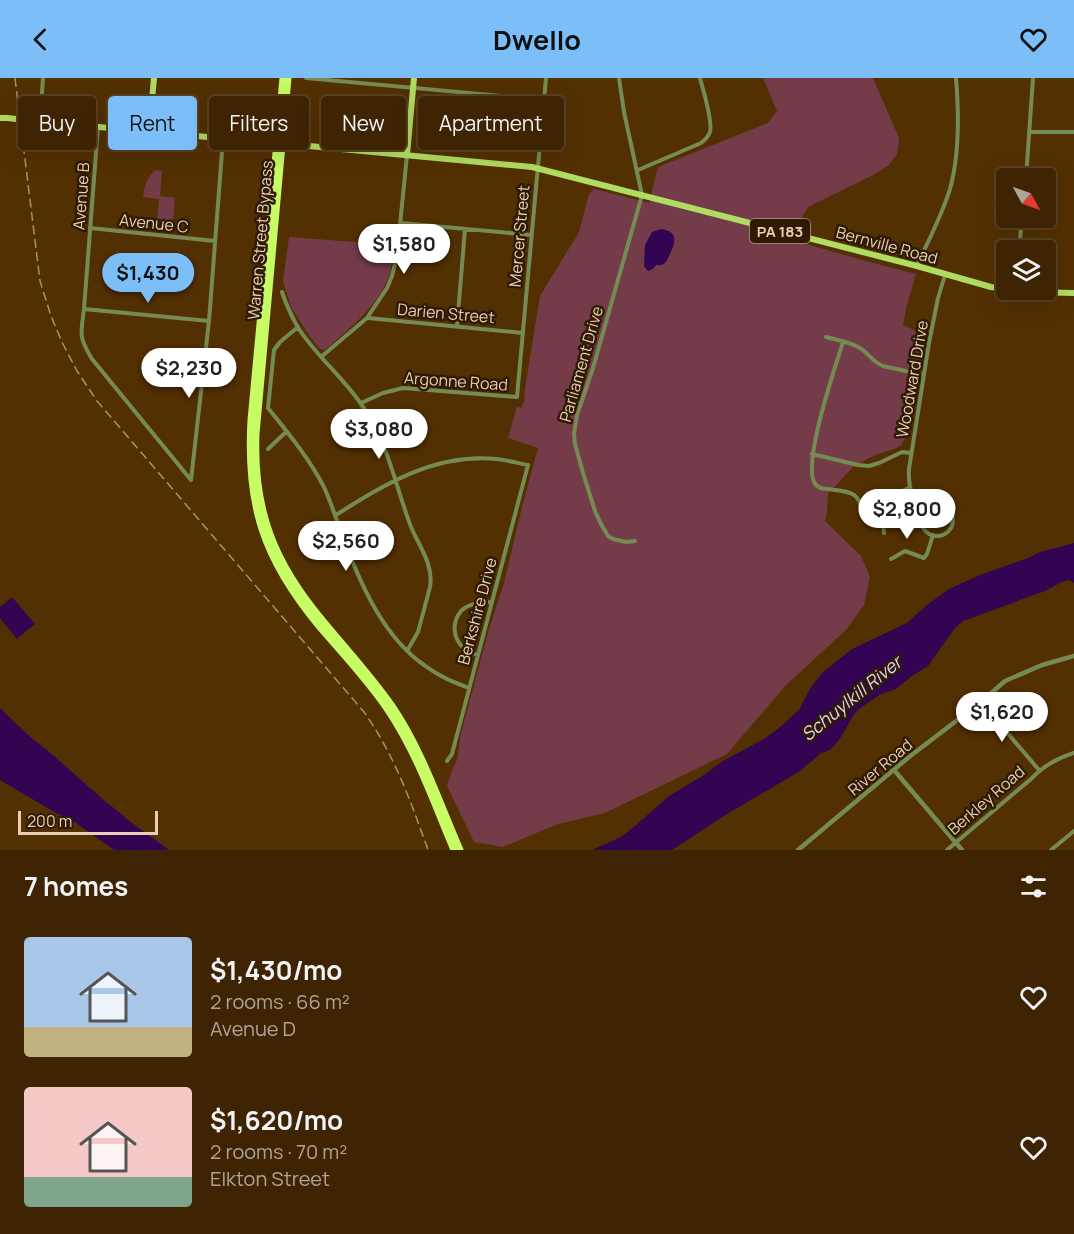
<!DOCTYPE html>
<meta charset="utf-8">
<style>
body{margin:0;font-family:Manrope,sans-serif;background:#493011;color:#f1f3f6;height:100vh;display:flex;flex-direction:column;font-size:22px;white-space:nowrap}
*{box-sizing:border-box;margin:0}
p{font-size:20px;color:#ada499}
.icon{flex:none;width:33px;height:33px;fill:none;stroke:currentColor;stroke-width:2;stroke-linecap:round;stroke-linejoin:round}
.map{position:relative;height:772px;overflow:hidden}
.drawer{display:flex;flex-direction:column;background:#3e2402;flex:1}
.drawer>*{flex:none}
.guide{position:absolute;left:18px;top:18px;width:600px;height:54px;display:flex;gap:12px}
.needle{width:39px;rotate:130deg}
.controls{position:absolute;left:996px;top:90px;display:grid;gap:12px}
.controls a{display:grid;place-items:center;width:60px;height:60px;border-radius:6px;background:#3e2402;box-shadow:0 6px 24px #0002,0 0 0 2px #574124;font-size:30px}
.scale{position:absolute;left:18px;bottom:15px;width:140px;box-sizing:border-box;padding-left:6px;border:3px solid #eacfb4;border-top:0;font-size:16px;line-height:21px;white-space:nowrap;color:#eacfb4;-webkit-text-stroke:4px #2f1b05;paint-order:stroke}
.price{position:absolute;translate:-50% -51px;padding:0 14px;border-radius:21px;background:#fff;color:#222;font-size:20px;line-height:39px;filter:drop-shadow(0 2px 3px #0008)}
.price::after{content:'';position:absolute;left:50%;top:36px;width:18px;height:14px;margin-left:-9px;background:inherit;clip-path:polygon(0 0,100% 0,50% 100%)}
.price.active{background:#7bbef8;color:#111}
ul{padding:0;list-style:none}
li{display:flex;align-items:center;gap:18px;height:150px;padding:0 24px}
li span{display:grid;place-items:center;flex:none;width:168px;height:120px;border-radius:6px;color:#555}
li>.icon{margin-inline-start:auto}
span .icon{width:72px;height:72px;fill:#fffc;stroke-width:1}
li b{font-size:26px}
h2{display:flex;justify-content:space-between;align-items:center;height:72px;padding:0 24px;font-size:26px}
.pill{padding:0 21px;border-radius:6px;background:#3e2402;box-shadow:0 6px 24px #0002,0 0 0 2px #574124;font-size:21px;line-height:54px}
.pill.active{background:#7bbef8;color:#111}
header{display:flex;justify-content:space-between;align-items:center;height:78px;padding:0 24px;background:#7bbef8;color:#111;font-size:27px;font-weight:700}
.map>svg:first-child{display:block}
</style>
<header><svg class="icon" aria-label="back" viewBox="0 0 24 24"><path d="M15 5l-7 7 7 7"/></svg>Dwello<svg class="icon" aria-label="heart" viewBox="0 0 24 24"><path d="M12 20l-8-8c-3-5 5-10 8-4 3-6 11-1 8 4z"/></svg></header>
<div class="map">
<svg width="1074" height="772" viewBox="0 0 1074 772">
<rect width="100%" height="100%" fill="#533002"/>
<!-- green -->
<path fill="#743b49" d="M 763,0 L 873,0 L 899,60 L 897,76 L 889,87 L 875,96 L 808,129 L 789,161 L 862,182 L 916,196 L 906,230 L 903,247 L 914,252 L 923,260 L 908,355 L 901,367 L 897,370 L 875,377 L 853,389 L 828,416 L 827,434 L 825,443 L 861,478 L 870,499 L 864,527 L 846,552 L 786,607 L 727,676 L 605,735 L 558,746 L 503,769 L 474,764 L 447,708 L 451,695 L 457,682 L 461,655 L 489,551 L 504,505 L 522,429 L 538,370 L 508,360 L 517,328 L 521,330 L 525,321 L 524,317 L 540,218 L 579,154 L 589,116 L 594,111 L 649,125 L 658,89 L 768,45 L 777,33 Z
M 155,92 L 162,93 L 160,118 L 175,120 L 173,143 L 157,141 L 159,121 L 143,119 C 144,109 147,99 155,92 Z
M 289,159 L 394,167 C 393,173 394,179 392,185 C 386,223 352,248 325,272 L 320,271 L 311,260 L 291,229 L 283,203 Z"/>
<!-- water -->
<path fill="#320451" d="M 661,151 C 678,153 676,164 670,176 C 669,178 667,183 665,185 C 662,188 660,187 656,187 L 653,191 L 648,193 L 644,188 L 645,167 L 652,154 Z
M 1074,465 L 1074,505 L 1069,502 L 1062,504 L 1045,513 L 963,543 L 955,550 L 928,588 L 912,598 L 896,611 L 879,617 L 858,632 L 854,636 L 840,661 L 831,671 L 820,676 L 800,693 L 727,736 L 672,772 L 592,772 L 621,759 L 635,748 L 669,718 L 704,697 L 721,684 L 764,661 L 779,650 L 799,632 L 811,609 L 823,594 L 852,571 L 907,545 L 928,526 L 949,511 L 980,497 L 1028,480 L 1040,474 Z
M 12,519 L 35,546 L 17,561 L 0,540 L 0,529 Z
M 0,630 L 28,657 L 53,677 L 99,718 L 132,745 L 169,772 L 114,772 L 76,745 L 56,735 L 0,702 Z"/>
<g fill="none" stroke-linecap="round" stroke-linejoin="round">
<!-- minor -->
<path stroke="#768b53" stroke-width="4" d="M 306,0 L 544,22
M 619,0 L 624,34 L 642,117 L 593,290 L 577,337 L 574,356 L 575,366 L 583,395 L 595,433 L 601,446 L 608,458 L 613,461 L 626,464 L 635,463
M 40,43 L 43,0
M 98,49 L 84,231 C 81,256 78,258 92,281 L 191,402
M 1029,54 L 1074,54
M 638,92 L 701,65 C 705,62 708,59 710,54 C 713,43 703,12 700,0
M 1026,100 L 1033,0
M 401,145 L 531,157
M 90,150 L 215,163
M 1019,172 L 1022,140
M 917,187 C 929,162 942,137 950,111 C 960,75 959,36 956,0
M 282,214 C 286,226 291,237 297,248 C 315,277 342,298 361,326 C 388,363 395,407 411,449 C 419,468 434,487 430,509 L 418,554 L 407,573
M 84,231 L 209,243
M 368,240 L 523,255
M 457,248 L 465,151
M 298,249 L 280,264 L 274,272 L 268,330 C 288,355 309,380 324,409 C 332,427 338,446 345,465 C 362,509 384,559 424,587 C 438,598 453,604 469,610
M 826,259 C 837,262 850,264 860,270 C 868,275 873,284 883,288 L 924,297
M 843,264 C 836,287 800,390 816,407 C 819,410 824,411 828,411 C 851,414 860,413 863,438 L 870,440 L 882,447
M 321,279 L 367,240 L 387,210 L 392,198 L 397,177 L 407,77
M 361,325 L 383,315 L 403,310 L 517,319 L 546,0
M 268,371 L 286,354
M 812,376 L 858,387 L 869,388 L 879,385 L 902,374 L 911,375
M 191,402 L 209,243 L 223,61
M921 442a16 16 0 1 1 32 0a16 16 0 1 1-32 0Z
M 924,433 C 912,422 908,406 909,391 L 929,265 L 938,220 L 945,197
M 336,437 C 385,406 435,375 496,381 C 507,382 517,385 528,387 L 452,676 L 447,683
M 884,455 C 881,436 894,416 910,409
M 891,481 L 905,473 L 924,480 L 927,476 L 933,457
M 478,577 C 473,575 468,574 465,571 C 453,562 451,545 461,533 C 468,526 482,524 492,524
M 981,624 L 1039,692
M 947,772 L 1031,701 C 1042,689 1058,680 1074,675
M 1051,772 L 1074,753"/>
<!-- tertiary -->
<path stroke="#768b53" stroke-width="4.5" d="M 894,692 L 962,772
M 798,772 L 909,679 L 981,624 L 1005,603 L 1042,587 L 1074,578"/>
<!-- primary -->
<path stroke="#b1dc62" stroke-width="6" d="M 0,40 L 7,40
M 34,43 L 272,65
M 149,54 L 154,0
M 288,66 L 532,89 L 917,188 L 991,209 L 1006,211
M 407,77 L 414,0
M 1007,212 L 1027,214 L 1074,215"/>
<!-- motorway -->
<path stroke="#c8fc65" stroke-width="7" d="M 283,0 L 251,342 C 246,428 264,482 319,548 C 342,575 368,602 388,632 C 417,675 434,725 454,772
M 288,0 L 256,356 C 253,432 274,485 323,543 C 346,571 371,598 392,628 C 422,672 439,724 460,772"/>
<!-- rail -->
<path stroke="#ae8f6d" stroke-width="1.5" stroke-dasharray="9 4.5" stroke-linecap="butt" d="M 15,0 L 40,203 L 51,238 L 62,264 L 77,293 L 97,323 L 364,634 C 394,676 411,724 428,772"/>
<!-- primary-bridge -->
<path stroke="#b1dc62" stroke-width="6" d="M 7,40 L 34,43
M 272,65 L 288,66"/>
</g>
<g text-anchor="middle" dominant-baseline="central" stroke-width="5" stroke-linejoin="round" paint-order="stroke">
<!-- shield labels -->
<rect fill="#2f1b05" stroke="#b29980" stroke-width="1.5" x="750" y="141" width="60" height="24" rx="4.5"/>
<g font-size="15" font-weight="bold" fill="#eacfb4">
<text x="780" y="153">PA 183</text>
</g>
<!-- street labels -->
<g font-size="16" fill="#eacfb4" stroke="#2f1b05">
<text transform="translate(81 118) rotate(-86)">Avenue B</text>
<text transform="translate(154 145) rotate(6)">Avenue C</text>
<text transform="translate(519 158) rotate(-85)">Mercer Street</text>
<text transform="translate(260 162) rotate(-85)">Warren Street Bypass</text>
<text transform="translate(887 167) rotate(15)">Bernville Road</text>
<text transform="translate(446 235) rotate(5)">Darien Street</text>
<text transform="translate(581 286) rotate(-74)">Parliament Drive</text>
<text transform="translate(912 301) rotate(-80)">Woodward Drive</text>
<text transform="translate(456 303) rotate(4)">Argonne Road</text>
<text transform="translate(477 533) rotate(-75)">Berkshire Drive</text>
<text transform="translate(880 689) rotate(-40)">River Road</text>
<text transform="translate(986 722) rotate(-41)">Berkley Road</text>
</g>
<!-- water labels -->
<g font-size="18" font-style="italic" fill="#e2cef9" stroke="#2f1b05">
<text transform="translate(851 620) rotate(-39)">Schuylkill River</text>
</g>
</g>
</svg>
<div class="controls">
<a><svg class="needle" viewBox="-14 -14 28 28"><path d="M0-13l5 13h-10z" fill="#e53935"/><path d="M0 13l5-13h-10z" fill="#ada499"/></svg></a>
<a><svg class="icon" aria-label="layers" viewBox="0 0 24 24"><path d="M12 4l9 5-9 5-9-5zM3 14l9 5 9-5"/></svg></a>
</div>
<div class="scale">200 m</div>
<b class="price" style="left:404px;top:197px">$1,580</b>
<b class="price active" style="left:148px;top:226px">$1,430</b>
<b class="price" style="left:189px;top:321px">$2,230</b>
<b class="price" style="left:379px;top:382px">$3,080</b>
<b class="price" style="left:907px;top:462px">$2,800</b>
<b class="price" style="left:346px;top:494px">$2,560</b>
<b class="price" style="left:1002px;top:665px">$1,620</b>
<div class="guide">
<a class="pill">Buy</a>
<a class="pill active">Rent</a>
<a class="pill">Filters</a>
<a class="pill">New</a>
<a class="pill">Apartment</a>
</div>
</div>
<section class="drawer">
<h2>7 homes<svg class="icon" aria-label="filters" viewBox="0 0 24 24"><path d="M4 7h16M4 17h16"/><circle cx="9" cy="7" r="2"/><circle cx="15" cy="17" r="2"/></svg></h2>
<ul>
<li><span style="background:linear-gradient(#a9c7e8 75%,#c2b280 0)"><svg class="icon" aria-label="home" viewBox="0 0 24 24"><path d="M3 11l9-7 9 7M6 9v11h12V9"/></svg></span><div><b>$1,430/mo</b><p>2 rooms · 66 m²</p><p>Avenue D</p></div><svg class="icon" aria-label="heart" viewBox="0 0 24 24"><path d="M12 20l-8-8c-3-5 5-10 8-4 3-6 11-1 8 4z"/></svg></li>
<li><span style="background:linear-gradient(#f6c9c9 75%,#7fa58c 0)"><svg class="icon" aria-label="home" viewBox="0 0 24 24"><path d="M3 11l9-7 9 7M6 9v11h12V9"/></svg></span><div><b>$1,620/mo</b><p>2 rooms · 70 m²</p><p>Elkton Street</p></div><svg class="icon" aria-label="heart" viewBox="0 0 24 24"><path d="M12 20l-8-8c-3-5 5-10 8-4 3-6 11-1 8 4z"/></svg></li>
</ul>
</section>
